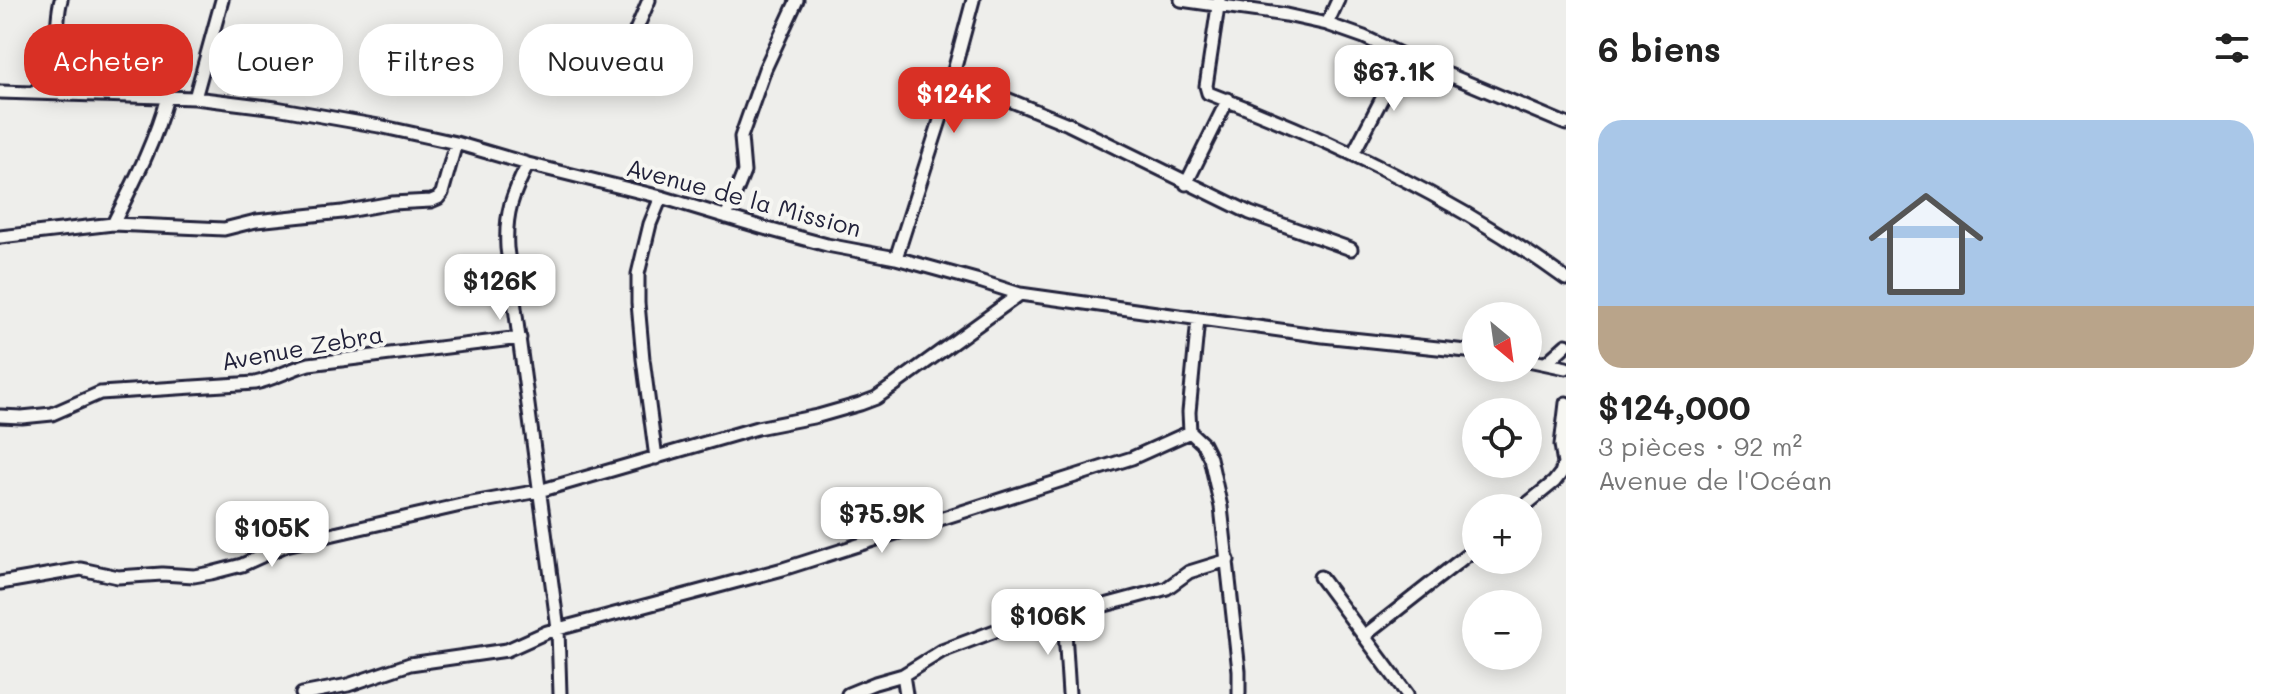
<!DOCTYPE html>
<html lang="fr">
<meta charset="utf-8">
<style>
body{margin:0;font-family:Mali,sans-serif;background:#f2f2f2;color:#222;height:100vh;display:flex;flex-direction:column;font-size:30px;white-space:nowrap}
*{box-sizing:border-box;margin:0}
p{font-size:26px;color:#767676}
.icon{flex:none;width:44px;height:44px;fill:none;stroke:currentColor;stroke-width:2;stroke-linecap:round;stroke-linejoin:round}
.map{position:relative;flex:1;overflow:hidden}
.sheet{display:flex;flex-direction:column;background:#fff;width:720px}
.sheet>*{flex:none}
.guide{position:absolute;left:24px;top:24px;width:760px;height:72px;display:flex;gap:16px}
.needle{width:52px;rotate:151deg}
.tools{position:absolute;left:1462px;top:302px;display:grid;gap:16px}
.tools a{display:grid;place-items:center;width:80px;height:80px;border-radius:50%;background:#fff;box-shadow:0 4px 20px #0003;font-size:40px}
.price{position:absolute;translate:-50% -68px;padding:0 18px;border-radius:16px;background:#fff;color:#222;font-size:26px;line-height:52px;filter:drop-shadow(0 2px 4px #0008)}
.price::after{content:'';position:absolute;left:50%;top:48px;width:24px;height:18px;margin-left:-12px;background:inherit;clip-path:polygon(0 0,100% 0,50% 100%)}
.price.on{background:#d93025;color:#fff}
ul{padding:0;list-style:none}
li{display:grid;align-content:center;gap:16px;height:424px;padding:0 32px}
li+li{border-top:2px solid #e0e0e0}
li span{display:grid;place-items:center;height:248px;border-radius:24px;color:#555}
li>.icon{margin-inline-start:auto}
span .icon{width:144px;height:144px;fill:#fffc;stroke-width:1}
li b{font-size:34px}
h2{display:flex;justify-content:space-between;align-items:center;height:96px;padding:0 32px;font-size:34px}
.tag{padding:0 28px;border-radius:32px;background:#fff;box-shadow:0 4px 20px #0003;font-size:28px;line-height:72px}
.tag.on{background:#d93025;color:#fff}
main{display:flex;flex:1;min-height:0}
.map>svg:first-child{display:block}
</style>
<main>
<div class="map">
<svg width="1566" height="694" viewBox="0 0 1566 694">
<rect width="100%" height="100%" fill="#eeeeeb"/>
<filter id="ink" filterUnits="userSpaceOnUse"><feTurbulence type="fractalNoise" baseFrequency=".0125" numOctaves="2"/><feDisplacementMap in="SourceGraphic" scale="16" xChannelSelector="R" yChannelSelector="G"/><feConvolveMatrix kernelMatrix="1 2 1 2 8 2 1 2 1" color-interpolation-filters="sRGB"/></filter>
<g filter="url(#ink)">
<g fill="none" stroke-linecap="round" stroke-linejoin="round">
<!-- minor casing -->
<g stroke="#22223b" stroke-width="17">
<path id="minor" d="M 1181,0 L 1286,15 L 1327,24 L 1364,37 L 1404,56 L 1566,124
M 1219,0 L 1206,86 L 1208,93 C 1333,141 1457,199 1566,279
M 1327,24 L 1338,0
M 953,77 L 1068,124 L 1250,213 L 1351,249
M 613,84 L 649,0
M 0,92 L 195,98 L 276,108 L 379,126 L 456,143 L 528,164 L 661,197 L 764,228 L 827,245 L 896,258 L 976,280 L 1020,294 L 1323,336 L 1476,352
M 37,93 C 42,74 50,56 55,38 C 59,25 57,13 61,0
M 195,98 L 222,0
M 1353,154 L 1404,56
M 528,164 C 512,195 505,213 507,248 L 558,629 L 560,694
M 1186,184 L 1228,99
M 726,217 L 744,172 L 741,137 L 765,69 L 797,0
M 113,224 C 134,182 155,142 167,97
M 0,237 L 113,224 L 224,229 L 256,221 L 342,212 L 392,203 L 431,201 L 438,198 L 442,193 L 456,143
M 896,258 L 944,108 L 973,0
M 1198,319 L 1189,412 L 1190,432 L 1203,444 L 1210,458 L 1221,507 L 1239,671 L 1239,694
M 1528,360 L 1566,368
M 1546,363 L 1566,345
M 0,416 L 22,417 L 52,414 L 100,393 L 255,383 C 274,379 290,369 309,364 L 520,338
M 656,458 L 643,359 L 638,303 L 638,274 L 650,224 L 661,197
M 1522,508 L 1554,482 L 1561,473 L 1564,464 L 1561,445 L 1566,403
M 1320,577 L 1407,694
M 0,583 L 81,569 L 118,577 L 162,574 L 194,576 L 211,573 L 242,565 L 286,545 L 461,505 L 539,491 L 757,428 L 818,416 L 860,404 L 876,398 L 893,386 L 1020,294
M 1064,616 L 1069,694
M 1364,636 L 1476,548
M 903,675 L 906,694
M 302,694 L 348,685 L 410,664 L 507,650 L 547,632 L 783,569 L 1097,469 L 1132,458 L 1190,432
M 848,694 L 875,683 L 903,675 L 942,651 L 995,631 L 1064,616 L 1157,591 L 1167,588 L 1189,572 L 1228,560"/>
</g>
<!-- minor -->
<use href="#minor" stroke="#f6f6f2" stroke-width="11"/>
</g>
</g>
<g text-anchor="middle" dominant-baseline="central" stroke-width="8" stroke-linejoin="round" paint-order="stroke">
<!-- street labels -->
<g font-size="24" fill="#22223b" stroke="#f6f6f2">
<text transform="translate(744 197) rotate(15)">Avenue de la Mission</text>
<text transform="translate(302 347) rotate(-10)">Avenue Zebra</text>
</g>
</g>
</svg>
<div class="tools">
<a><svg class="needle" viewBox="-14 -14 28 28"><path d="M0-13l5 13h-10z" fill="#e53935"/><path d="M0 13l5-13h-10z" fill="#767676"/></svg></a>
<a><svg class="icon" aria-label="locate" viewBox="0 0 24 24"><circle cx="12" cy="12" r="6"/><path d="M12 2v4M12 18v4M2 12h4M18 12h4"/></svg></a>
<a>+</a>
<a>−</a>
</div>
<b class="price" style="left:1394px;top:113px">$67.1K</b>
<b class="price on" style="left:954px;top:135px">$124K</b>
<b class="price" style="left:500px;top:322px">$126K</b>
<b class="price" style="left:882px;top:555px">$75.9K</b>
<b class="price" style="left:272px;top:569px">$105K</b>
<b class="price" style="left:1048px;top:657px">$106K</b>
<div class="guide">
<a class="tag on">Acheter</a>
<a class="tag">Louer</a>
<a class="tag">Filtres</a>
<a class="tag">Nouveau</a>
</div>
</div>
<section class="sheet">
<h2>6 biens<svg class="icon" aria-label="filters" viewBox="0 0 24 24"><path d="M4 7h16M4 17h16"/><circle cx="9" cy="7" r="2"/><circle cx="15" cy="17" r="2"/></svg></h2>
<ul>
<li><span style="background:linear-gradient(#a9c7e8 75%,#b9a48a 0)"><svg class="icon" aria-label="home" viewBox="0 0 24 24"><path d="M3 11l9-7 9 7M6 9v11h12V9"/></svg></span><div><b>$124,000</b><p>3 pièces · 92 m²</p><p>Avenue de l'Océan</p></div></li>
</ul>
</section>
</main>
